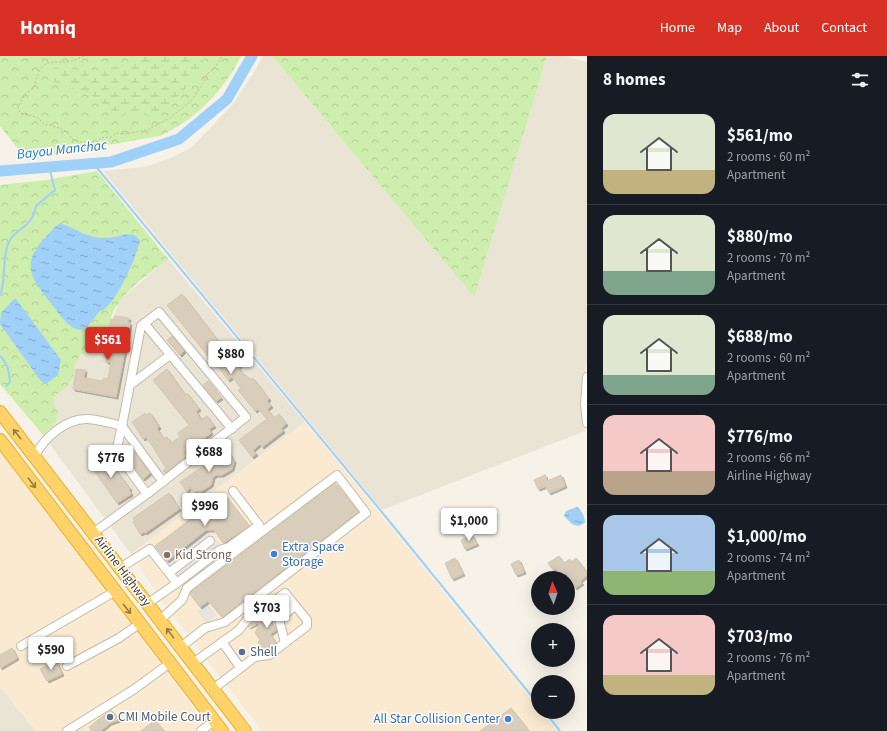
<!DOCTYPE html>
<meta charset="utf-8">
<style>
body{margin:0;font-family:"Source Sans 3",sans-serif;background:#20242c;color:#f1f3f6;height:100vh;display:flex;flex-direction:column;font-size:15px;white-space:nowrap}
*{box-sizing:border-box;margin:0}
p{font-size:13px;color:#9ea1a6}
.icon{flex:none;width:22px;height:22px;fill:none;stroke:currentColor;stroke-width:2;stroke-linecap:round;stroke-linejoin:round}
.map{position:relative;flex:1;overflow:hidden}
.panel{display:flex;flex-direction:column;background:#171b24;width:300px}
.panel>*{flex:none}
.needle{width:26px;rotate:357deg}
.controls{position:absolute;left:531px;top:515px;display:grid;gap:8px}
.controls a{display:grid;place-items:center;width:44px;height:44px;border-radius:50%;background:#171b24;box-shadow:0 4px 16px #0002;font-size:20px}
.price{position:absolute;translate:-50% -34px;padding:0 9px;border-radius:4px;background:#fff;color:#222;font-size:13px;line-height:26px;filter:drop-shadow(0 1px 2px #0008)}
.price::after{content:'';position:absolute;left:50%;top:24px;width:12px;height:9px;margin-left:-6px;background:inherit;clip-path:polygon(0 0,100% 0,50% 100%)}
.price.on{background:#d93025;color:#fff}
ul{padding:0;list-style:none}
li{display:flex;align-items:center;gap:12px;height:100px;padding:0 16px}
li+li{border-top:1px solid #363941}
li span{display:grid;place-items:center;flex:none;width:112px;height:80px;border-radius:12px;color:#555}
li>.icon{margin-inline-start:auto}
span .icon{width:48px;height:48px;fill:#fffc;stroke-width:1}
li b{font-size:17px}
h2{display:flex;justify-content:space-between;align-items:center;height:48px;padding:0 16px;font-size:17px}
header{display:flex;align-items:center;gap:24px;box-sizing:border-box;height:56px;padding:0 20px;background:#d93025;color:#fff}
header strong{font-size:19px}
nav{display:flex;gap:22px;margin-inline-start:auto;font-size:14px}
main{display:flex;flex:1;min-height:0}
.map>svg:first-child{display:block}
</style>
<header>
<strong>Homiq</strong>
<nav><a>Home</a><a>Map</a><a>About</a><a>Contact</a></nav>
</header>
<main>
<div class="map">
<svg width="587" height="675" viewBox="0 0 587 675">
<defs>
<pattern id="forest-crowns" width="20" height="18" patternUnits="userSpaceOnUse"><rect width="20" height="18" fill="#ceeead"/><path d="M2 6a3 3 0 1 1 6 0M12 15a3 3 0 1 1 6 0" fill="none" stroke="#b2cd95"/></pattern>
<pattern id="wetland-marsh" width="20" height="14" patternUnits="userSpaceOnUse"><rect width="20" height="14" fill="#ceeead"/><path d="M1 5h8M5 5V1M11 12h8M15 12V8" fill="none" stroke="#b2cd95"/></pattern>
<pattern id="water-ripples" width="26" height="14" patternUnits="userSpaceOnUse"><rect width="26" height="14" fill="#9ed0f8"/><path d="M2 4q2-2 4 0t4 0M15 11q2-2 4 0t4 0" fill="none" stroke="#83aaca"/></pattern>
<filter id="shadow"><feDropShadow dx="2" dy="2" stdDeviation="0" flood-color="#0004"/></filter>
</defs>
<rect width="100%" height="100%" fill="#f6f2e8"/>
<!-- residential -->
<path fill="#eae4d5" d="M 263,0 L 272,0 L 473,240 L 547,0 L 563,0 L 587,6 L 587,306 L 581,339 L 585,375 L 382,454 L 103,115 L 144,111 L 171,102 L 191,92 L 234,47 L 256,13 Z
M 168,203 L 305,366 L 131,498 L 43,379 L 56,366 L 58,356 L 55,351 L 54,344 L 57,339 L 71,326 L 76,305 L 83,298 L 96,297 L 121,243 Z
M 0,631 L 36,675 L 0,675 Z"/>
<!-- commercial -->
<path fill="#f9ead1" d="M 305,366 L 538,652 L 538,656 L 541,656 L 557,675 L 262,675 L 163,547 L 131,498 Z
M 0,394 L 99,524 L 210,675 L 36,675 L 0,631 Z"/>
<!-- forest -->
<path fill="url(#forest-crowns)" d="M 0,0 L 241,0 C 223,36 196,63 160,80 L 26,103 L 0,70 Z
M 272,0 L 547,0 L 474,241 Z
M 97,115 L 168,203 C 148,219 123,234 112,259 C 107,271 110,287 101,297 L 83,298 C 71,305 77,318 69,328 C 65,334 56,336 54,344 C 54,349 55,352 58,356 L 56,366 L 43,379 L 0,328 L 0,129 L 46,124 Z"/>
<!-- wetland -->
<path fill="url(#wetland-marsh)" d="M 137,0 L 205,0 C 202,15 178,43 165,52 C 153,60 134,62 120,58 C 105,53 98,41 85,36 C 72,30 59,30 48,22 C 49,17 50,13 54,12 C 64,9 73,14 83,14 C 103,15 121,12 137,0 Z"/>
<!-- parking -->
<path fill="#e6e4e0" d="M 207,473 L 222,492 L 177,527 L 150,493 L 154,490 L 167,505 Z
M 207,547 L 216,559 L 206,567 L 197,555 Z"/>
<!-- water -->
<path fill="url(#water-ripples)" d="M 60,167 C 75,173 90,183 107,182 C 119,182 133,172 140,185 C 136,201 115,252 99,256 L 87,271 L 80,274 C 68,272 60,259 53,250 C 35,227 19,212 42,185 C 48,179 53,172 60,167 Z
M 14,243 L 16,243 L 61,304 L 58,319 L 46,328 L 40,324 L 0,268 L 1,257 Z
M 577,451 C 582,454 585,462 585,467 L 578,470 L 572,468 L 564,460 L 566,455 Z"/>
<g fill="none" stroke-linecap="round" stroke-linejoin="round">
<!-- stream -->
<path stroke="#9ed0f8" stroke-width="2" d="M 93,107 L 381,455 L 538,648
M 0,239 C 7,222 1,203 9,186 C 16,170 31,175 36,150 L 55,134 L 49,111
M 0,300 C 8,308 9,315 10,326 L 6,330
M 545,656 L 560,675"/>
<!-- river -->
<path stroke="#9ed0f8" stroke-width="11" d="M 0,115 L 111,106 L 179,83 L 227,43 L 252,0"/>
</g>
<!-- building -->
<path fill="#d9cebc" stroke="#d4c7ae" filter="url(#shadow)" d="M 182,238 L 229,299 L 231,298 L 240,310 L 238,311 L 244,320 L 246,319 L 250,324 L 253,322 L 269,343 L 267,345 L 271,350 L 267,353 L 274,362 L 279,358 L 286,368 L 281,372 L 283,375 L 262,391 L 260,388 L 253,394 L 256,398 L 252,401 L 239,384 L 267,363 L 258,353 L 255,355 L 238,334 L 241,332 L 232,321 L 228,324 L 212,303 L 211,304 L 167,249 Z
M 115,260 L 129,262 L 128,267 L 130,267 L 116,341 L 73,333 L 76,313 L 85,314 L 84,322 L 103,325 L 104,322 L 108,323 L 111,306 L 106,306 L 107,302 L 104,301 L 111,263 L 115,263 Z
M 172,280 L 184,295 L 180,299 L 167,284 Z
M 167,313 L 185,339 L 187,337 L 199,353 L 196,355 L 201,364 L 207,360 L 214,370 L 209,373 L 211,377 L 184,396 L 186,400 L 165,417 L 163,415 L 166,412 L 153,391 L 146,381 L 143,383 L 132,366 L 145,357 L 146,359 L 150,357 L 159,371 L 157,373 L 164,383 L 167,381 L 171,387 L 180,381 L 178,377 L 189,369 L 153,324 Z
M 208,325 L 221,342 L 216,345 L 203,329 Z
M 228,395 L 234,405 L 232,413 L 222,419 L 216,419 L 213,421 L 211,429 L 200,436 L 197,435 L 194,437 L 190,431 L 187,436 L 180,426 L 199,413 L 207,411 L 210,403 L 221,396 Z
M 134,396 L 150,417 L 143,423 L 127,401 Z
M 105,399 L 130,433 L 129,434 L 131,438 L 117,447 L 90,409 Z
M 545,419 L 547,425 L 561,419 L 565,430 L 549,437 L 546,430 L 538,433 L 534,424 Z
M 335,427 L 358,456 L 357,457 L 222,561 L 208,545 L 200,551 L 190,538 L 192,535 Z
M 169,437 L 179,453 L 145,477 L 144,476 L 140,478 L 133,466 L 135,465 L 133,462 Z
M 224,438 L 249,470 L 223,487 L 214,474 L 206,474 L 167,505 L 155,490 Z
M 472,479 L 477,488 L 465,493 L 461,484 Z
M 559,500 L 564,507 L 570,503 L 571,506 L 576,502 L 587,516 L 587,519 L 580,525 L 582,527 L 575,532 L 573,529 L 568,533 L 568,516 L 562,520 L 556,512 L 553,514 L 548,507 Z
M 455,502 L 463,518 L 452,523 L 445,507 Z
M 519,504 L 524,516 L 516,519 L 511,508 Z
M 281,549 L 284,552 L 270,564 L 276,574 L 270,578 L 276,587 L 264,594 L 258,586 L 260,584 L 255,577 L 260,566 L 248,571 Z
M 12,592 L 17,602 L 0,612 L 0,599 Z
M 56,605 L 62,618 L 47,625 L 40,613 Z
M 511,652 L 529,675 L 480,675 Z
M 111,654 L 119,664 L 110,667 L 100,675 L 92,675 L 89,671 Z
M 155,664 L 164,675 L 141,675 Z"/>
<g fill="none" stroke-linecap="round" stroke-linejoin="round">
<!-- minor casing -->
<g stroke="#c2bba9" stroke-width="10">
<path id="minor" d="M 144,267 L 232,373
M 587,321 L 585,348 L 587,367
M 130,329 L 170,299
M 35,400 C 44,382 66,362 88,363 C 100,364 111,367 122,370 L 116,396 L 147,438 L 246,361 L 159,256 L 141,270 L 122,370 L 163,426
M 93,477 L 147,438
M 120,512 L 150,493 L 177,527 L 147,548
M 169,517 L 210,485
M 177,527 L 220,494 L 229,491 L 259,469 L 233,435
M 160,564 L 182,544 L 187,532 L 337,419 L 366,457 L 225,566 L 205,572 L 181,591
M 222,586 L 240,611
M 285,587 L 279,563 L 295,550
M 21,590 L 114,536
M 193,607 L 239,574 L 246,565 L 285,537 L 307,564 L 307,570 L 269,599 L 255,601 L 213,633
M 67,610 L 119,582 L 139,568
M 67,675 L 133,634 L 170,607
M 201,675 L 214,665"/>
</g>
<!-- highway casing -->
<g stroke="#eeae2a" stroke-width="14">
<path id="highway" d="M 0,356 L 245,675
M 0,384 L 222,675"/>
</g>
<!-- path -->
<path stroke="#c6b899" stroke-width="1" stroke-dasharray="2 2" stroke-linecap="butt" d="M 84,0 C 78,3 72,5 66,6 C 55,7 47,3 40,14 C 37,20 36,26 34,32 L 26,37 L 18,51 L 20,57 L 37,61 L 45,69 L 51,69 L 61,73 L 67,76 L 72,83 L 84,87 L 97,86 L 101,82 L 111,81 L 116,77 L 124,78 L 147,74 L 170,62 L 191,45 L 204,26 L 207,18 L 217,9 L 222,0"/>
<!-- minor -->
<use href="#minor" stroke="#fff" stroke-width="8"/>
<!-- highway -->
<use href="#highway" stroke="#ffd369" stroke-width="12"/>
</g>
<!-- one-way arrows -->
<defs><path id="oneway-shaft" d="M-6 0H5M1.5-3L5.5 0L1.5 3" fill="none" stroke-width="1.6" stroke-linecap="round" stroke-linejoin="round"/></defs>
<g stroke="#927d4a">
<use href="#oneway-shaft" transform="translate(17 378) rotate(-128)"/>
<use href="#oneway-shaft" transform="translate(32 427) rotate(53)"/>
<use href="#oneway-shaft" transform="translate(127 553) rotate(52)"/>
<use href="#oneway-shaft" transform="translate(170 577) rotate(-127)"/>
</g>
<!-- markers -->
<g fill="#3f7fe0" stroke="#fff" stroke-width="1.5">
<circle cx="274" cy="498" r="4"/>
<circle cx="508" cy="663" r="4"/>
</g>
<circle fill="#8d6e63" stroke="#fff" stroke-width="1.5" cx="167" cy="499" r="4"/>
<g fill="#5c6f8a" stroke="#fff" stroke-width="1.5">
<circle cx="242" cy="596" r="4"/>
<circle cx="110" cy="661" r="4"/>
</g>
<g text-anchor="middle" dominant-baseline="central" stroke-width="3" stroke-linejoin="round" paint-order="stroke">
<!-- shop labels -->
<g font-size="13" fill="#366cbe" stroke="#fff" text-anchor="start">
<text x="282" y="491">Extra Space<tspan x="282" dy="15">Storage</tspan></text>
<text x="500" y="663" text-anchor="end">All Star Collision Center</text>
</g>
<!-- education labels -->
<g font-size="13" fill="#785e54" stroke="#fff" text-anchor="start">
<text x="175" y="499">Kid Strong</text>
</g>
<!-- street labels -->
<g font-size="13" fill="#4a4336" stroke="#fff">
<text transform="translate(123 515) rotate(53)">Airline Highway</text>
</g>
<!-- service labels -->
<g font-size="13" fill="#4e5e75" stroke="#fff" text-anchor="start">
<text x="250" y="596">Shell</text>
<text x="118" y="661">CMI Mobile Court</text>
</g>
<!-- water labels -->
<g font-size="14" font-style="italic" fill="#2278c2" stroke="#fff">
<text transform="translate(62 94) rotate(-6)">Bayou Manchac</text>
</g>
</g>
</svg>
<div class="controls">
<a><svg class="needle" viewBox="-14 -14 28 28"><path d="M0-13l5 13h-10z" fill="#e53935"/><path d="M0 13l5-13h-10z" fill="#9ea1a6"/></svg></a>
<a>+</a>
<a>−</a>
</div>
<b class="price on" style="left:108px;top:305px">$561</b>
<b class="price" style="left:231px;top:319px">$880</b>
<b class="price" style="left:209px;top:417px">$688</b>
<b class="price" style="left:111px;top:423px">$776</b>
<b class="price" style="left:205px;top:471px">$996</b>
<b class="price" style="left:469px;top:486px">$1,000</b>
<b class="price" style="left:267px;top:573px">$703</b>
<b class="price" style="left:51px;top:615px">$590</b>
</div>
<section class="panel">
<h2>8 homes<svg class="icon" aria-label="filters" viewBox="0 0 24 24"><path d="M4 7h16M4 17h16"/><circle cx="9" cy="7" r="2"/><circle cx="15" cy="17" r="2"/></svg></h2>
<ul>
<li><span style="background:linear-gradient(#dfe7d0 70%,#c2b280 0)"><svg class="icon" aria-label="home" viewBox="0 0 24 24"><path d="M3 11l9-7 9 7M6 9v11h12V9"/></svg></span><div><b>$561/mo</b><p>2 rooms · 60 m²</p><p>Apartment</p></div></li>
<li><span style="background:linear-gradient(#dfe7d0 70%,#7fa58c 0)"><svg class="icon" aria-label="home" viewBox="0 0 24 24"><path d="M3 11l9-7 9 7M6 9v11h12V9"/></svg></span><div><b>$880/mo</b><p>2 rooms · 70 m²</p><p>Apartment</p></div></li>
<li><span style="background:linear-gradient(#dfe7d0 75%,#7fa58c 0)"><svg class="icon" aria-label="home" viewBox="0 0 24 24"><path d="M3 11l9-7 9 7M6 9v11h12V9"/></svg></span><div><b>$688/mo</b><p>2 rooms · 60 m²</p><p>Apartment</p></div></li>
<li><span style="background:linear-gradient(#f6c9c9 70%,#b9a48a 0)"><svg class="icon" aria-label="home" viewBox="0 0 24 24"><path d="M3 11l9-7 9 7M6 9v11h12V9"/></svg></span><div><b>$776/mo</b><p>2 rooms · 66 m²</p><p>Airline Highway</p></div></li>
<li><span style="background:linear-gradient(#a9c7e8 70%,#8fb573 0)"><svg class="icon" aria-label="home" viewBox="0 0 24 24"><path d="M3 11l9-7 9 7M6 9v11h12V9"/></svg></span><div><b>$1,000/mo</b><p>2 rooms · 74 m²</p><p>Apartment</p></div></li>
<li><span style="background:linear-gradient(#f6c9c9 75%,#c2b280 0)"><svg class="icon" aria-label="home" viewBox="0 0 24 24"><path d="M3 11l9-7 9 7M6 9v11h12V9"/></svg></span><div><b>$703/mo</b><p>2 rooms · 76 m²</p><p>Apartment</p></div></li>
</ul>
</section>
</main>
